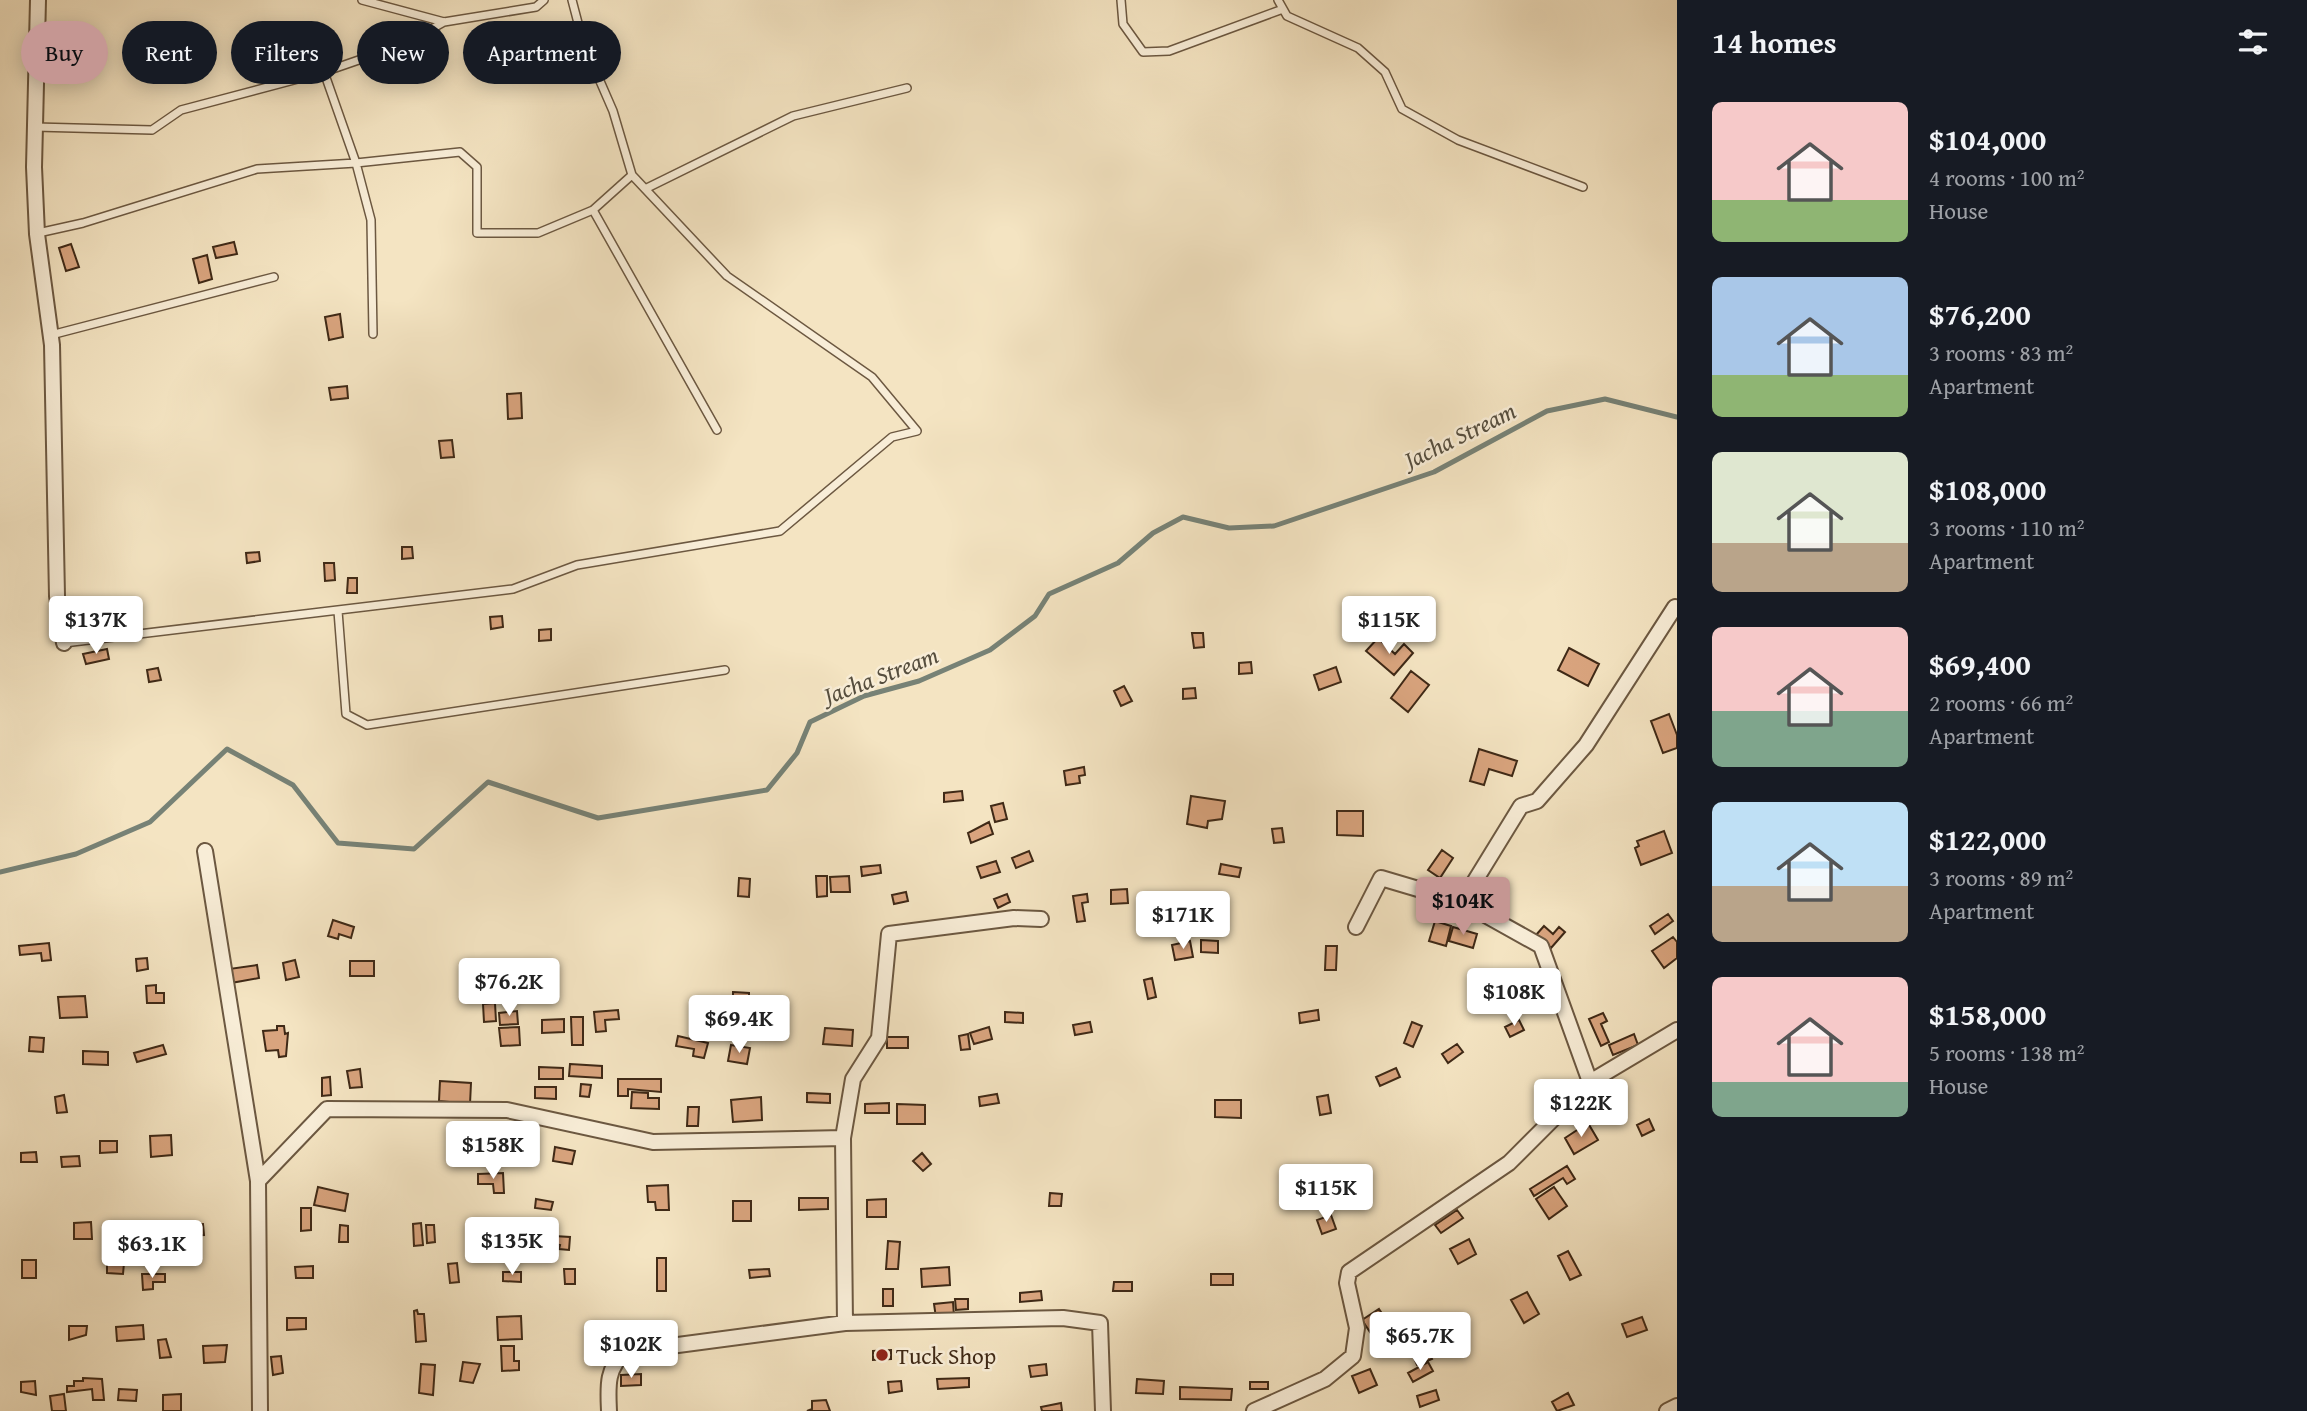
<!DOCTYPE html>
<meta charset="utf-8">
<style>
body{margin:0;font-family:"Gentium Book Plus",serif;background:#20242c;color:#f1f3f6;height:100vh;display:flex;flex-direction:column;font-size:26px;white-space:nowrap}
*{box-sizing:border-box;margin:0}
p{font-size:23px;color:#9ea1a6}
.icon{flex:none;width:38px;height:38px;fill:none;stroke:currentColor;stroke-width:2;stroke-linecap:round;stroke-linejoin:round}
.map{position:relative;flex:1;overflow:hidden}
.side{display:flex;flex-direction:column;background:#171b24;width:630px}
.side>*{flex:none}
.top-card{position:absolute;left:21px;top:21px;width:665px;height:63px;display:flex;gap:14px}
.price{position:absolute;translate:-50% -60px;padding:0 16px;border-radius:7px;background:#fff;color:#222;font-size:23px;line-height:46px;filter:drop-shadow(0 2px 4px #0008)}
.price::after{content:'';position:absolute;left:50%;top:42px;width:21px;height:16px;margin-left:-10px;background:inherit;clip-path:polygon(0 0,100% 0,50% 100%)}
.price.active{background:#c59692;color:#111}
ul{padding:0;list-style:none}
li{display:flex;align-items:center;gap:21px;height:175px;padding:0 35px}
li span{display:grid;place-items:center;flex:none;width:196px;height:140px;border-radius:10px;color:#555}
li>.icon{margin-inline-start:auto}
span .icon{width:84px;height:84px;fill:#fffc;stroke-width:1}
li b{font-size:30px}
h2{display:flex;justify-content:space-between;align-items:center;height:84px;padding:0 35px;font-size:30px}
.chip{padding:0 24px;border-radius:32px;background:#171b24;box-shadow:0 4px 18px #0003;font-size:24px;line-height:63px}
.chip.active{background:#c59692;color:#111}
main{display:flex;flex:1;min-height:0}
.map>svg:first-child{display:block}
</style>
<main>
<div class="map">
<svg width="1677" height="1411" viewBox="0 0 1677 1411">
<rect width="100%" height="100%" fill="#f4e4c2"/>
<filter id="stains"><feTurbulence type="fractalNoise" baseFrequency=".00286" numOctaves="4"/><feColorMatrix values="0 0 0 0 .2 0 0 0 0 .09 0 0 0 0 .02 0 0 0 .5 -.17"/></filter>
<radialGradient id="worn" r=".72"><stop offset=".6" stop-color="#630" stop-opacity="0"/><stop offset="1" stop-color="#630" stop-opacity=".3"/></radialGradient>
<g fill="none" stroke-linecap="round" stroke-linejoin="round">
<!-- stream -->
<path stroke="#778276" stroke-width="5" d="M 0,872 L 76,854 L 150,822 L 227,749 L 293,785 L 338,843 L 414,849 L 488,782 L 598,818 L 767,790 L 797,753 L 810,722 L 864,696 L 919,681 L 990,650 L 1035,616 L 1049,594 L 1118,563 L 1153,533 L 1183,517 L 1229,528 L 1274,526 L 1434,472 L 1547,411 L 1605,399 L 1677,417"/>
</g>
<!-- building -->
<path fill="#d9a47e" stroke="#3f2916" stroke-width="2" d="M 234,242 L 237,254 L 216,258 L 213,247 Z
M 71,244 L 79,267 L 66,271 L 59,248 Z
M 207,255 L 212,279 L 199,283 L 193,259 Z
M 340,314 L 343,337 L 329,340 L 325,317 Z
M 347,386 L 348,398 L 331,400 L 329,388 Z
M 521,393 L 522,418 L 508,419 L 507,394 Z
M 452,440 L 454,457 L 441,458 L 439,441 Z
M 402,547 L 412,547 L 413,558 L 402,559 Z
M 259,552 L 260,561 L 247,563 L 246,553 Z
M 324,563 L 334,563 L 335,580 L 325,581 Z
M 348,578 L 357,578 L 357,593 L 347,593 Z
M 502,616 L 503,627 L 491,629 L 490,617 Z
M 551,629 L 551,640 L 539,641 L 539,630 Z
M 1192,633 L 1203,633 L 1204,647 L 1194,648 Z
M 1378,638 L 1395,654 L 1404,644 L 1413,653 L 1394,675 L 1366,651 Z
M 1569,648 L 1599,664 L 1588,686 L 1558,670 Z
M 107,649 L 109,659 L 86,664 L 83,654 Z
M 1251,662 L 1252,673 L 1239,674 L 1239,663 Z
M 1336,667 L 1341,682 L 1319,690 L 1314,675 Z
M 158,668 L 161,680 L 149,682 L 147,670 Z
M 1411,671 L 1429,685 L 1408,712 L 1391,698 Z
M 1124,686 L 1132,701 L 1121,706 L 1114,691 Z
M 1195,688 L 1196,698 L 1183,699 L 1183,689 Z
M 1669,714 L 1677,735 L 1677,748 L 1663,753 L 1651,721 Z
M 1479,749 L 1517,761 L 1512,776 L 1489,769 L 1484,785 L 1470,781 Z
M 1084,767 L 1085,775 L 1079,776 L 1080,783 L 1066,785 L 1064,771 Z
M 962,791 L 963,800 L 944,802 L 944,793 Z
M 1191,796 L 1225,801 L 1222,819 L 1208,821 L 1207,828 L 1187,824 Z
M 1003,803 L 1007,819 L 995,822 L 991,806 Z
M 1337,811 L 1363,811 L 1363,836 L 1337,835 Z
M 989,822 L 993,834 L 971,843 L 968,833 Z
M 1282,828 L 1284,842 L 1274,843 L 1272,829 Z
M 1664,831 L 1672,853 L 1641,865 L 1635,848 L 1639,846 L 1637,841 Z
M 1442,850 L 1453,858 L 1440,878 L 1428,870 Z
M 1029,851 L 1033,861 L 1016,868 L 1012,858 Z
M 996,861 L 1000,872 L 981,878 L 977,867 Z
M 1221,864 L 1241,868 L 1239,877 L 1219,874 Z
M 880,865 L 881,873 L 862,876 L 861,867 Z
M 816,876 L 827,876 L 827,896 L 817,897 Z
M 849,876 L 850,892 L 831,892 L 830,877 Z
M 739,878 L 750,879 L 749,897 L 738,896 Z
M 1127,889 L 1128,903 L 1111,904 L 1111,890 Z
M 906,892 L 908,901 L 894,904 L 892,895 Z
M 1007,894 L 1010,902 L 998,908 L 994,899 Z
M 1087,894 L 1088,902 L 1082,903 L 1085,921 L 1077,922 L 1073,896 Z
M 1668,914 L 1673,921 L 1655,934 L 1650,926 Z
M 333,920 L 354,927 L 351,938 L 339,934 L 338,939 L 328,936 Z
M 1435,921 L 1451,926 L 1446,946 L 1429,941 Z
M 1544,926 L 1553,934 L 1559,927 L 1565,932 L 1551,948 L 1536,935 Z
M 1453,927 L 1477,934 L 1473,948 L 1449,941 Z
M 1673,937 L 1677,942 L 1677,958 L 1664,968 L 1652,951 Z
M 1201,940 L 1218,941 L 1218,953 L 1201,952 Z
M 1190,941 L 1193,957 L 1175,960 L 1172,945 Z
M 49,943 L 51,960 L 42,961 L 41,953 L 20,955 L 19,946 Z
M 1326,946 L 1337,946 L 1336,970 L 1325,970 Z
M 147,958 L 148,969 L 137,971 L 136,959 Z
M 295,960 L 299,977 L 286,980 L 283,963 Z
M 350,961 L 374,961 L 374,976 L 350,976 Z
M 257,965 L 259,978 L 231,983 L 229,969 Z
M 1152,978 L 1156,997 L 1148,999 L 1144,980 Z
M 156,985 L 156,993 L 164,993 L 164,1003 L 147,1003 L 146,986 Z
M 1515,986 L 1530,993 L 1524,1007 L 1508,999 Z
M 733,992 L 749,993 L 749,1003 L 733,1002 Z
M 85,996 L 87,1017 L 60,1018 L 58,997 Z
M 495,1003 L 496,1021 L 484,1022 L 483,1004 Z
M 618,1010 L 619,1019 L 605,1020 L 606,1031 L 596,1032 L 594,1012 Z
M 1318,1010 L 1319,1020 L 1300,1023 L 1299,1013 Z
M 517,1011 L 518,1024 L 500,1025 L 499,1013 Z
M 1005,1012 L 1023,1013 L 1023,1023 L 1005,1022 Z
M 1603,1013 L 1607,1021 L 1601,1024 L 1609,1042 L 1601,1046 L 1589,1019 Z
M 571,1017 L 583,1017 L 583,1045 L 572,1045 Z
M 564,1019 L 564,1032 L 542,1033 L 542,1020 Z
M 1519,1020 L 1524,1030 L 1510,1037 L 1505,1027 Z
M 1090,1022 L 1092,1032 L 1075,1035 L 1073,1025 Z
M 1412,1022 L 1422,1026 L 1413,1047 L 1404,1043 Z
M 277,1026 L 284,1026 L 285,1034 L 288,1033 L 286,1056 L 279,1057 L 278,1050 L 266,1051 L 263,1031 L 277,1030 Z
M 519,1027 L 520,1045 L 501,1046 L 499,1028 Z
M 989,1027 L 992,1039 L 974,1044 L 970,1033 Z
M 825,1028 L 853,1030 L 852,1046 L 823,1044 Z
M 968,1034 L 970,1049 L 961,1050 L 959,1036 Z
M 1634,1034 L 1638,1045 L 1613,1055 L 1609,1045 Z
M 678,1036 L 708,1043 L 704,1058 L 693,1056 L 694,1049 L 676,1046 Z
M 30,1037 L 44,1038 L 43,1052 L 29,1051 Z
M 887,1037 L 908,1037 L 908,1048 L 887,1048 Z
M 1457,1044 L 1463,1052 L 1448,1063 L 1442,1054 Z
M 163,1045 L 166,1054 L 137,1062 L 134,1053 Z
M 731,1045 L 750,1048 L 747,1064 L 728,1061 Z
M 83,1051 L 108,1052 L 108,1065 L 83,1064 Z
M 570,1064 L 602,1066 L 602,1078 L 569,1076 Z
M 539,1067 L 563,1068 L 563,1079 L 539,1079 Z
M 1396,1068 L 1400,1077 L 1380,1086 L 1376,1077 Z
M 360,1069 L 362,1087 L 350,1088 L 347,1071 Z
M 330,1077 L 331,1095 L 322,1096 L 322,1078 Z
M 618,1079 L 661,1079 L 661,1092 L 628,1089 L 628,1096 L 618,1096 Z
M 440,1081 L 471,1083 L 470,1104 L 439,1101 Z
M 581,1084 L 591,1085 L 589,1097 L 580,1096 Z
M 535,1087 L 556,1087 L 556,1099 L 535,1098 Z
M 632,1092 L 648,1093 L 648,1098 L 659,1098 L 659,1109 L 631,1108 Z
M 807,1093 L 830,1094 L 830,1103 L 807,1102 Z
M 997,1094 L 999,1103 L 980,1106 L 979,1097 Z
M 64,1095 L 67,1112 L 57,1113 L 55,1097 Z
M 1328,1095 L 1331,1113 L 1320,1115 L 1317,1097 Z
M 761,1097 L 762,1120 L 733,1122 L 731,1100 Z
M 1215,1100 L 1241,1100 L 1241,1118 L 1215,1117 Z
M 889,1103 L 889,1113 L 865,1113 L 865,1104 Z
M 897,1104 L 925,1105 L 925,1124 L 897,1124 Z
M 688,1107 L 699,1107 L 698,1126 L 687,1126 Z
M 1649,1119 L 1654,1130 L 1642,1136 L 1637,1125 Z
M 1588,1123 L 1598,1140 L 1574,1154 L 1565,1138 Z
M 502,1130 L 504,1149 L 478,1150 L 477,1132 Z
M 468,1134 L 468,1150 L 461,1150 L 461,1146 L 450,1142 L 450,1135 Z
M 171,1135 L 172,1155 L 151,1157 L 150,1136 Z
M 100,1141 L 117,1141 L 117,1152 L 100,1153 Z
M 555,1147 L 575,1151 L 572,1164 L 553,1161 Z
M 36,1152 L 37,1162 L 21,1162 L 21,1153 Z
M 922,1153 L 931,1164 L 923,1171 L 913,1161 Z
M 79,1156 L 80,1166 L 62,1167 L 61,1157 Z
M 1567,1166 L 1575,1179 L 1567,1184 L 1563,1178 L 1534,1196 L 1530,1189 Z
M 503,1173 L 504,1193 L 494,1193 L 493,1184 L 478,1184 L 478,1174 Z
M 668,1185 L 669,1210 L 656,1210 L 655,1202 L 648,1202 L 647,1186 Z
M 318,1187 L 348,1194 L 345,1211 L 314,1205 Z
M 1554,1187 L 1567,1206 L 1549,1219 L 1536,1199 Z
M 1050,1193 L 1062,1194 L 1061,1206 L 1049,1206 Z
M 799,1198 L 828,1198 L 828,1209 L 799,1210 Z
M 536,1199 L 553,1202 L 551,1210 L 535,1208 Z
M 886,1199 L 886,1217 L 867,1217 L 867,1200 Z
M 733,1201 L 751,1201 L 751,1221 L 733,1221 Z
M 301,1208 L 311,1208 L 311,1230 L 301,1231 Z
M 1457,1210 L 1463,1218 L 1441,1233 L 1435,1225 Z
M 1331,1215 L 1336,1229 L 1322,1234 L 1317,1220 Z
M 91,1222 L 92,1239 L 74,1239 L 74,1223 Z
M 117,1223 L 138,1223 L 138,1235 L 117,1235 Z
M 421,1223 L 423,1245 L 414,1246 L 413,1224 Z
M 203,1224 L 204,1235 L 188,1236 L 188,1225 Z
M 340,1225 L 348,1226 L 348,1242 L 339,1242 Z
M 426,1225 L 434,1225 L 435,1242 L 427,1243 Z
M 518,1230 L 537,1231 L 537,1244 L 518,1243 Z
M 489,1232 L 505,1232 L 505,1243 L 488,1243 Z
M 554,1236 L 570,1237 L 569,1250 L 559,1249 L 560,1245 L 554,1244 Z
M 1469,1239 L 1476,1254 L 1458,1264 L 1450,1249 Z
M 888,1241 L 900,1242 L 898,1269 L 886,1269 Z
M 1568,1251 L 1581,1275 L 1570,1280 L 1558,1256 Z
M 657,1258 L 666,1258 L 666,1291 L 657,1291 Z
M 22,1260 L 36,1260 L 36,1278 L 22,1278 Z
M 107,1263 L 124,1263 L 123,1274 L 107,1273 Z
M 457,1263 L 459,1282 L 450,1283 L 448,1264 Z
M 313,1266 L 313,1278 L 296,1278 L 295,1267 Z
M 949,1267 L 950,1285 L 922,1287 L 921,1269 Z
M 564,1269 L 575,1269 L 575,1284 L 565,1284 Z
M 769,1269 L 770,1276 L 750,1278 L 749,1270 Z
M 503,1272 L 521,1272 L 521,1282 L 503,1281 Z
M 142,1274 L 165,1274 L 165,1282 L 153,1282 L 153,1289 L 143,1290 Z
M 1211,1274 L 1233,1274 L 1233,1285 L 1211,1285 Z
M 1114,1282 L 1132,1282 L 1132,1291 L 1113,1291 Z
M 883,1289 L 893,1289 L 893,1306 L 883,1306 Z
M 1041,1291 L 1042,1300 L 1020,1302 L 1020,1293 Z
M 1527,1292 L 1539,1314 L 1524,1323 L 1511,1300 Z
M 955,1299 L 968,1299 L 968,1309 L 956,1310 Z
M 953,1302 L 954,1316 L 936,1318 L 934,1304 Z
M 1379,1309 L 1387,1321 L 1370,1332 L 1362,1320 Z
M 417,1310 L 418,1314 L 424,1314 L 426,1341 L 416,1342 L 414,1311 Z
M 521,1316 L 522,1339 L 498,1340 L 497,1317 Z
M 1642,1317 L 1647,1330 L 1627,1337 L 1622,1324 Z
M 287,1318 L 306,1318 L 306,1329 L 287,1330 Z
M 143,1325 L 144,1339 L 117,1341 L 116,1327 Z
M 69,1326 L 87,1326 L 86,1335 L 69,1340 Z
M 1463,1326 L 1466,1347 L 1446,1349 L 1443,1329 Z
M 166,1339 L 171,1357 L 160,1358 L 158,1340 Z
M 1424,1342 L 1432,1359 L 1417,1365 L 1410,1349 Z
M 227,1345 L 225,1362 L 204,1363 L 203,1346 Z
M 501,1346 L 514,1346 L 514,1361 L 519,1361 L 519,1370 L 502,1371 Z
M 891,1350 L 891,1359 L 873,1360 L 873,1351 Z
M 281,1356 L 283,1373 L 273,1375 L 271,1357 Z
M 463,1362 L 480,1364 L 473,1383 L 460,1381 Z
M 1428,1362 L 1433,1371 L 1413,1382 L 1408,1373 Z
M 421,1364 L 435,1365 L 433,1395 L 419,1393 Z
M 1046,1364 L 1047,1375 L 1031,1377 L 1029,1366 Z
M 1370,1369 L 1377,1385 L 1359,1393 L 1352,1376 Z
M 641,1374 L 641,1385 L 621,1386 L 621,1375 Z
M 83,1378 L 102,1379 L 104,1400 L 93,1400 L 92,1389 L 67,1392 L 67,1386 L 74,1386 L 74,1381 L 83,1381 Z
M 969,1378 L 969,1387 L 938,1389 L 937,1379 Z
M 1137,1379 L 1164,1381 L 1163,1394 L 1136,1393 Z
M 35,1381 L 36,1395 L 21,1392 L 21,1382 Z
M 901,1381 L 902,1391 L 889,1393 L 888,1382 Z
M 1250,1382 L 1268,1382 L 1268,1389 L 1250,1389 Z
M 1180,1387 L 1232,1389 L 1231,1400 L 1180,1399 Z
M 119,1389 L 137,1390 L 136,1401 L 118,1400 Z
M 1436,1390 L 1439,1400 L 1420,1407 L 1417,1396 Z
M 1568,1393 L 1574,1405 L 1557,1411 L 1552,1402 Z
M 64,1394 L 66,1411 L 52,1411 L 50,1396 Z
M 181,1394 L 181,1411 L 163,1411 L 163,1395 Z
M 826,1400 L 830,1411 L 807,1411 L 812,1409 L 812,1401 Z
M 1061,1403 L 1062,1411 L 1042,1411 L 1041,1407 Z"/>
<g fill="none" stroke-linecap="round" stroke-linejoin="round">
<!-- lane casing -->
<g stroke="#6c5841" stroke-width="10">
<path id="lane" d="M 362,0 L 444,22 L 536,7 L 544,0
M 1121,0 L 1123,24 L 1143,52 L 1169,51 L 1283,9
M 1278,0 L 1287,16 L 1358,48 L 1385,72 L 1402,109 L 1458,140 L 1583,187
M 324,72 L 356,163 L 371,220 L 373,334
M 35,127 L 152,130 L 181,110 L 324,72 L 405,44 L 444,22
M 632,175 L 593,210 L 717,430
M 645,189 L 793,116 L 907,88
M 38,233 L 83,223 L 257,169 L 356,163 L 460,152 L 477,167 L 477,233 L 538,233 L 593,210
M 51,335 L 274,277
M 338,611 L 346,714 L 367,725 L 725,670
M 64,643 L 513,589 L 577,565 L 780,531 L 892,437 L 917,431 L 872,377 L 727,276 L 632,175 L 613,111 L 583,42 L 572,0"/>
</g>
<!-- street casing -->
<g stroke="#6c5841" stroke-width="18">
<path id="street" d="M 38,0 L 34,167 L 37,234 L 52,345 L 57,596 L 64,643
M 205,851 L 258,1181 L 260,1411
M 1462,902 L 1521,806 L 1537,801 L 1586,745 L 1675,607
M 1356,927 L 1381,878 L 1462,902 L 1541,946 L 1590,1082
M 258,1181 L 327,1109 L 507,1110 L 653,1142 L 843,1138
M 845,1323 L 843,1138 L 853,1079 L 879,1038 L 889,934 L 1014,918 L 1041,919
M 609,1411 C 608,1387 606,1369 625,1352 L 845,1323 L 1063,1318 L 1100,1323 L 1103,1411
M 1254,1411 L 1325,1379 L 1353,1356 L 1357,1328 L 1347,1283 L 1349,1272 L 1509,1163 L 1590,1082 L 1677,1030
M 1667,1411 L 1677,1406"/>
</g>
<!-- lane -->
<use href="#lane" stroke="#f8edd7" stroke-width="7"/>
<!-- street -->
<use href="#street" stroke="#f8edd7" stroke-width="14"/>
</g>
<!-- markers -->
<circle fill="#8f2418" stroke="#f8edd7" stroke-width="2.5" cx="882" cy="1355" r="7"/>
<g text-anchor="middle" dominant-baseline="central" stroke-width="5" stroke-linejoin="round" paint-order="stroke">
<!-- poi labels -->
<g font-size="23" fill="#3f2916" stroke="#f8edd7" text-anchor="start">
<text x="896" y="1355">Tuck Shop</text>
</g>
<!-- water labels -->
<g font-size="24" font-style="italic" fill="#564e3e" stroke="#f8edd7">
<text transform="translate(1460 435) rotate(-26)">Jacha Stream</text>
<text transform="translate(881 675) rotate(-21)">Jacha Stream</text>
</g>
</g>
<rect width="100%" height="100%" filter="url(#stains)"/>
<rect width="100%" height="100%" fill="url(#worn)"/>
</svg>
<b class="price" style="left:96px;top:656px">$137K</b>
<b class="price" style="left:1389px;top:656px">$115K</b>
<b class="price active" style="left:1463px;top:937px">$104K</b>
<b class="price" style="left:1183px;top:951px">$171K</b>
<b class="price" style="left:509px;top:1018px">$76.2K</b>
<b class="price" style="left:1514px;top:1028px">$108K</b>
<b class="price" style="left:739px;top:1055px">$69.4K</b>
<b class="price" style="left:1581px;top:1139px">$122K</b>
<b class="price" style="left:493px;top:1181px">$158K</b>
<b class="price" style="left:1326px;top:1224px">$115K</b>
<b class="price" style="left:512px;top:1277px">$135K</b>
<b class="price" style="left:152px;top:1280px">$63.1K</b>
<b class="price" style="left:1420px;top:1372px">$65.7K</b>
<b class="price" style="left:631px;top:1380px">$102K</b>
<div class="top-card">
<a class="chip active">Buy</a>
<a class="chip">Rent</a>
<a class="chip">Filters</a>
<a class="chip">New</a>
<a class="chip">Apartment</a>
</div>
</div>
<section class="side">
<h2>14 homes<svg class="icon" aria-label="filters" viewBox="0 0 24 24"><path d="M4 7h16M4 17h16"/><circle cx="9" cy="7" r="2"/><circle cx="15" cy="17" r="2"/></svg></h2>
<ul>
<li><span style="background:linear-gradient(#f6c9c9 70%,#8fb573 0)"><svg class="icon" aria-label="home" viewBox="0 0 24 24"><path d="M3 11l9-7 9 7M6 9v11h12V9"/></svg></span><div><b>$104,000</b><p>4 rooms · 100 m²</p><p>House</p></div></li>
<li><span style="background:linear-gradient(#a9c7e8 70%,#8fb573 0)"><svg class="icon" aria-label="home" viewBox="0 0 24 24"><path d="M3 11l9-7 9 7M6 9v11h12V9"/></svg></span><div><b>$76,200</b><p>3 rooms · 83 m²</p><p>Apartment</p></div></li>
<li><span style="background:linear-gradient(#dfe7d0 65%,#b9a48a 0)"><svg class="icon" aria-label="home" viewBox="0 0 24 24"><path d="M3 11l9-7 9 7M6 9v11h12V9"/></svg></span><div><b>$108,000</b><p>3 rooms · 110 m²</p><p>Apartment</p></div></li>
<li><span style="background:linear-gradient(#f6c9c9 60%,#7fa58c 0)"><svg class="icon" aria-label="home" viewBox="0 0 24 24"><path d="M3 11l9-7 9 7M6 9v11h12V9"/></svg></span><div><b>$69,400</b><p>2 rooms · 66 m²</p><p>Apartment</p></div></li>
<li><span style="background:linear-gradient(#bfe0f5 60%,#b9a48a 0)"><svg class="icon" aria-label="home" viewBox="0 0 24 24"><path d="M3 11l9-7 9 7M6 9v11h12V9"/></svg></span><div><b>$122,000</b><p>3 rooms · 89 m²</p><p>Apartment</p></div></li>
<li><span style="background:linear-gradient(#f6c9c9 75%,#7fa58c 0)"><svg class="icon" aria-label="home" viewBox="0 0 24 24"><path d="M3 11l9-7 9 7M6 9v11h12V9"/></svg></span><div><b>$158,000</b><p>5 rooms · 138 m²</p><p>House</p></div></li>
</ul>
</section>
</main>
